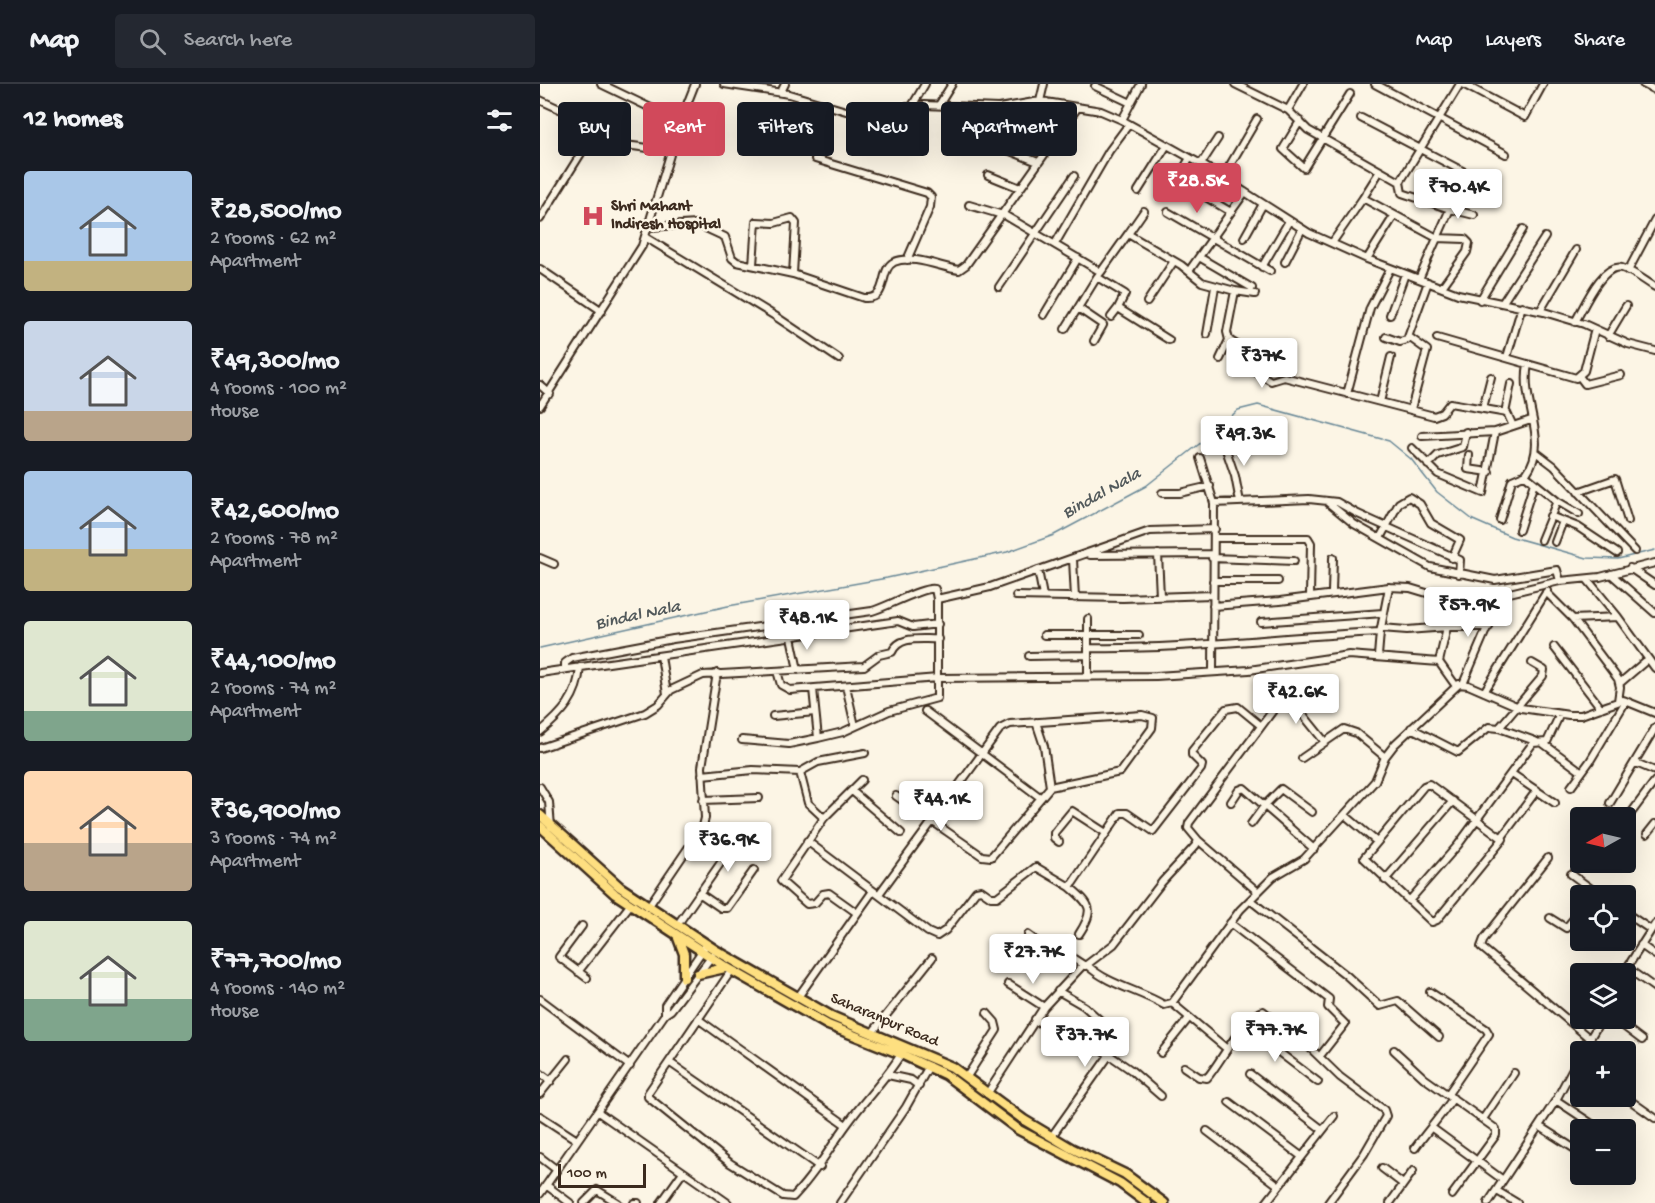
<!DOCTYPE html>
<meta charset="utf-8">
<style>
body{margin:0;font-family:"Gochi Hand",sans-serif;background:#242831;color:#f1f3f6;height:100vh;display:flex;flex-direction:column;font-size:22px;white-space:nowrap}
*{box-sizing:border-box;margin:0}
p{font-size:20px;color:#9ea1a6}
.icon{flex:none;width:33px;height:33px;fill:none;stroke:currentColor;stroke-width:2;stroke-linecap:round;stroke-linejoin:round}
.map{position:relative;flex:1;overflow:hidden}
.panel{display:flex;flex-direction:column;background:#171b24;width:540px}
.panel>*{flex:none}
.top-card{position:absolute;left:18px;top:18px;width:570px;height:54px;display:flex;gap:12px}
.needle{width:39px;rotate:262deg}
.fabs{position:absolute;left:1030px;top:723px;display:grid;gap:12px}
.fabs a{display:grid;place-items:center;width:66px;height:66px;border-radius:6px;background:#171b24;box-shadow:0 6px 24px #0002;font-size:30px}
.scale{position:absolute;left:18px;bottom:15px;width:88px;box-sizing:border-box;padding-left:6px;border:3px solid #3b2a1e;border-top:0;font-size:16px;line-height:21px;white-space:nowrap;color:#3b2a1e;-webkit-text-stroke:4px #fcf5e5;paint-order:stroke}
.price{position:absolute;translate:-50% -51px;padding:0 14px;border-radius:6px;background:#fff;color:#222;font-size:20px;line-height:39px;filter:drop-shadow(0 2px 3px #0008)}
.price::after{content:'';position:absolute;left:50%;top:36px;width:18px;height:14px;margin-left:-9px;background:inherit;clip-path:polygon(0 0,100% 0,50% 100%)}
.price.active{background:#d1495b;color:#fff}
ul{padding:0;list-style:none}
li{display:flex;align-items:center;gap:18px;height:150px;padding:0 24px}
li span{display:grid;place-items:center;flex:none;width:168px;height:120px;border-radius:6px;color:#555}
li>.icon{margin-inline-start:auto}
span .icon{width:72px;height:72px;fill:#fffc;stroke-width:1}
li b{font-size:26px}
h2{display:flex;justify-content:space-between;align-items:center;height:72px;padding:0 24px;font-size:26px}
.chip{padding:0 21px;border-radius:6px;background:#171b24;box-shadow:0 6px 24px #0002;font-size:21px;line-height:54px}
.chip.active{background:#d1495b;color:#fff}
header{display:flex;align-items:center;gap:36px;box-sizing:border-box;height:84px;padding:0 30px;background:#171b24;border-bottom:2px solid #363941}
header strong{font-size:28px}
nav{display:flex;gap:33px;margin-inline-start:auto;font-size:21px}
.search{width:420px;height:54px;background:#242831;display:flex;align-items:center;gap:15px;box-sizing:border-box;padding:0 21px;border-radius:6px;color:#9ea1a6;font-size:22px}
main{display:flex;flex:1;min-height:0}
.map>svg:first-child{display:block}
</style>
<header>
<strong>Map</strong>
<div class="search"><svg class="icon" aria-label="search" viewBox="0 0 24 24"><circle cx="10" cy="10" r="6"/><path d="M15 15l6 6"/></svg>Search here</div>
<nav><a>Map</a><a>Layers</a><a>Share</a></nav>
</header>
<main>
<section class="panel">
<h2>12 homes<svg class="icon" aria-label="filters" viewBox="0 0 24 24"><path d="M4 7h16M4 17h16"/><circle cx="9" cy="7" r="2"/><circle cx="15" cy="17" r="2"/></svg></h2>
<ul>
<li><span style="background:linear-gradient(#a9c7e8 75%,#c2b280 0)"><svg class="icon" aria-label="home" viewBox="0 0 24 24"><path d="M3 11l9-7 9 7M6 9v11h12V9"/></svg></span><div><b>₹28,500/mo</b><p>2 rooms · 62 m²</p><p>Apartment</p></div></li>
<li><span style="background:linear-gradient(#c9d6e8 75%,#b9a48a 0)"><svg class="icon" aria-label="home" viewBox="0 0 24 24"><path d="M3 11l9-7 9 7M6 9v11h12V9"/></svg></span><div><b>₹49,300/mo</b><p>4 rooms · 100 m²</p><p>House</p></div></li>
<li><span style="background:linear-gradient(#a9c7e8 65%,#c2b280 0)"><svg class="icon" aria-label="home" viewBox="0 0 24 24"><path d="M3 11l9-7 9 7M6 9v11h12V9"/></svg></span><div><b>₹42,600/mo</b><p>2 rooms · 78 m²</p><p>Apartment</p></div></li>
<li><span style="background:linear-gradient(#dfe7d0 75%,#7fa58c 0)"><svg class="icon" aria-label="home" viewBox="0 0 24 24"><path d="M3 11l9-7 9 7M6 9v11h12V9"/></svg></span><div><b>₹44,100/mo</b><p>2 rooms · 74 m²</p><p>Apartment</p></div></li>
<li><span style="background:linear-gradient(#ffd9b3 60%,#b9a48a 0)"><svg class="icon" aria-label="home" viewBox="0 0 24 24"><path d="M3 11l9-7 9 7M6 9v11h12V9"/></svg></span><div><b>₹36,900/mo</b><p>3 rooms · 74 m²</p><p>Apartment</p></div></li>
<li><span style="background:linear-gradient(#dfe7d0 65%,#7fa58c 0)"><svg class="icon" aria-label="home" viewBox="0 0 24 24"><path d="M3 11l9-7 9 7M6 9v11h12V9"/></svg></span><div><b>₹77,700/mo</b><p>4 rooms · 140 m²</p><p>House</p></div></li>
</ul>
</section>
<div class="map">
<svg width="1115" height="1119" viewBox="0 0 1115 1119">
<rect width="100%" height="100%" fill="#fcf5e5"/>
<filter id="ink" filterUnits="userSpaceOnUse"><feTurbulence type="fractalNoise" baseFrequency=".0167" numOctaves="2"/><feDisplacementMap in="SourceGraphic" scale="12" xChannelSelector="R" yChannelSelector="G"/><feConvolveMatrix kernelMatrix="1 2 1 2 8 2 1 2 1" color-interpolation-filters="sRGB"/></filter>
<g filter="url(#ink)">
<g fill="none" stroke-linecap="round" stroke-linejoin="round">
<!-- stream -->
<path stroke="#698897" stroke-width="1.5" d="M 0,564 L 188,522 L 347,494 L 467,468 L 514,451 L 606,402 L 672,350 L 698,326 L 718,321 L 849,357 L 871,375 L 897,408 L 933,436 L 972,453 L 1047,474 L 1078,475 L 1115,466"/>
<!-- minor casing -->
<g stroke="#3b2a1e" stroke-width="10">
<path id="minor" d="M 61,0 L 140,38
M 184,0 L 249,10 L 306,27 L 384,21 L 459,24 L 500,17 L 561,27 L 582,36 L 661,80 L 769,149 L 827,175 L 918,210 L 1004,228 L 1044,240 L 1088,260 L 1115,267
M 695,0 L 748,26 L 768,46 L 860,98 L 920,0
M 835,0 L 966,70
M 923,0 L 985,33 L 1003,0
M 1103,0 L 1115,6
M 555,2 L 591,19
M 241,8 L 245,0
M 0,16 L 39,34 L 70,59 L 131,67
M 500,17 L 504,0
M 399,21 L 412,0
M 372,22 L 385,0
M 748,26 L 763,0
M 821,34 L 953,103
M 582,36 L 601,0
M 468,37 L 487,43 L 507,18
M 760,37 L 743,65 L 764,84 L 810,10
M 455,61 L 498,78
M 275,75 L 387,109 L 391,113 L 390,123 L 367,176
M 661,80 L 678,54
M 840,87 L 823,114 L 897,154 L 925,155 L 929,159 L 927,168 L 902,203
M 448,91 L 480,104
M 683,93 L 717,35
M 637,96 L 691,128
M 860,98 L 862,109 L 910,125 L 879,195
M 598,107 L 627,61
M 627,112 L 650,74
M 429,121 L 466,132 L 561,188 L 557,193 L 585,210 L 578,224 L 629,256
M 910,125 L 934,131
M 628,128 L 730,187
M 0,135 L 55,47
M 108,143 L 157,140 L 185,153 L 192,174 L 197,178 L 253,190 L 324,214 C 350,216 338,186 354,178 C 372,170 400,183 419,186 L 426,181 L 538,23
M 588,150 L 604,127
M 105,153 L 235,232 L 299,275
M 704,154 L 723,120
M 792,159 L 823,114
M 515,160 L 569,67 L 589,40
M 659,173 L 712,204
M 827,175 L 854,132
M 745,178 L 762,145
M 213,181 L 216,138 L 234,139 L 252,134 L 256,139 L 253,190
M 722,183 L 749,137
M 0,185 L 62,227
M 649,187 L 705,108
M 1088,187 L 1115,136
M 561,188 L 588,150 L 641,181 L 662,198 L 695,207 L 687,248 L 689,256 L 717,273 L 719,278 L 716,288 L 731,297 L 744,293 L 894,332 L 902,329 L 910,319 L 967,329 L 973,342
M 459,203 L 534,92
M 695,207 L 715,210
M 940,216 L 983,145
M 607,218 L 634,177
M 963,218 L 1005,153
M 538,224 L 563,241 L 554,257
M 1000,227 L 1036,166
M 504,231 L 538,174
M 850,231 L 865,190
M 571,233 L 578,224
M 1035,238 C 1044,223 1062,179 1082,184 C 1093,187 1105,197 1115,203
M 525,245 L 557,193
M 667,250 L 675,203
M 1068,252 L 1086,222
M 846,253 L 860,258 L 867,256 L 888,198
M 869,253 L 887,266 L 871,325
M 897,254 L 1036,294 L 1044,287 L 1055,245
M 967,273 L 982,222
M 680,275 L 689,256
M 1039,292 L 1045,300 L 1081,291
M 0,301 L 10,310
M 807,310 L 830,224 L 850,185
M 840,318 L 851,273
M 0,322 L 102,162 L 140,38 L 155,0
M 943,324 L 951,293
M 965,329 L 971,300
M 882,352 L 955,348 L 991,336
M 682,354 L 695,392 L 700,418
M 872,364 L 898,390 L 943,409 L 955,348
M 997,369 L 1014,382 L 1095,467
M 929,371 L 928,385 L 949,388
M 660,374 L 674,419 L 673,588
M 888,381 L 898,371 L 923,363 L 926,348
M 985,391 L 1017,417 L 1039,430
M 1038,408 L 1075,395 L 1088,437
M 622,409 L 640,409 L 670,402
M 786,417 L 814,440 L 890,483 L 955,496 L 1017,486 L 1020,497
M 674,419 L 769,415 L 797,418 L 818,430 L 920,476 L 919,490
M 1010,432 L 1038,443 L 1077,469
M 960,436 L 972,396 L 986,390 C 1011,356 980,321 988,280
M 979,446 L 994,399
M 674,454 L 768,454 L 771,459 L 770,512
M 840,454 L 859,419 L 869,413 L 880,420 L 891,439 L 920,456 L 912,474
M 1001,456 L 1017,417
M 1015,458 L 1023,437
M 618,470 L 620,512
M 550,471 L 672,470
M 0,474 L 14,480
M 672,474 L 754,477
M 533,475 L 535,514
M 1090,484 L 1115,501
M 498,486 L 503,512
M 1071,490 L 1115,529
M 1047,495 L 1078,533
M 673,497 L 738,497
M 792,508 L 793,474
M 1006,508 L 1033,535 L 1078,595 L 1080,603 L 1078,617
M 476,512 L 583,514 L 672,511
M 673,522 L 740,517 L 849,503 L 870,504 L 910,516 L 956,521
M 548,535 L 548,591
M 1033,535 L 1078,533 L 1115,584
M 721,538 L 843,529
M 907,543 L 949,543
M 841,544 L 849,503
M 504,551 L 599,551
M 251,553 L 258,586
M 1014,563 L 1061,624
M 548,564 C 646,566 743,552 840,548 L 841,544 L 867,546 L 907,543 L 899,578
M 121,572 L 127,610
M 489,572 L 547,571
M 838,572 L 840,548
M 25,585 L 25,579 L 32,574 L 133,555 L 332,527 C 347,523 384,502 395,505 L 397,515
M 237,587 L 241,601 L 250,606 L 398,594 L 616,592 L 709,586 L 809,571 L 899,578 L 916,602
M 0,589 L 358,537 L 373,543 L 398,540
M 1080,599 L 1108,575
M 923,600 L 961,511 L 1020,497 L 1060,493 L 1115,479
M 306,602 L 315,642
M 273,605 L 278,654
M 944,608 L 1007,507
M 385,627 L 501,714
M 233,632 L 275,628
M 871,644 L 918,668 L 949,643 L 959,644 L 995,657
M 959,644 L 1003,592 L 1004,586 L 992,579
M 0,648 C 22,630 38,613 40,583
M 202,656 L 249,660 L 278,654 L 303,648 L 349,627 L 397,614 L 397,515 L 450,503 L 610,447 L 675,445
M 1004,660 L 1042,688
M 0,664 L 105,629 L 118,621 L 131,606 L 163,591 L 324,582 L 339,571 L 352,568 C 360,551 381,556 398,555
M 762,674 L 804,645 L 816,649 L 845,673
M 1096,679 L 1115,687
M 972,690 L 1015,719
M 162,691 L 213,686 L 260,688
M 889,700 L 963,755 L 897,836 L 892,838 L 824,774 L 884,702 Z
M 0,703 L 9,718 L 11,743
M 1031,703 L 1050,677 L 1086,617
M 312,707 L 361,749
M 356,712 L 442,772 L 451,773 L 510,703 L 504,662 L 496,638
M 163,716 L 219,714
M 691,718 L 699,706 L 704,704 L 774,765
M 1070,719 L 1115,644
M 805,731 L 837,758
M 284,734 L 268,719 L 260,688 L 278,678 L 325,669
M 1086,736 L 1115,697
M 711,740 L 725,721 L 741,705 L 772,728
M 1107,750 L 1115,740
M 962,753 L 997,706
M 658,756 L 717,807
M 267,757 L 388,848 L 397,852 L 406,846 L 436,807 L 441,806 L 451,813 L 457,813 L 496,783 L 530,803 L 580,729 L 587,729 L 613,747 L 661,685 L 662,681 L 652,671 L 652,667 L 686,625 L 698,623 L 720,641
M 519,758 L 514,754 L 514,749 L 532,727 L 566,749
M 1008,774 L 944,855 L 941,863 L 1049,954
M 1031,790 L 1061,812
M 845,796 L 913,717
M 530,803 C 551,821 555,825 539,850
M 159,809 L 181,824 L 187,824 L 214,786
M 339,810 L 460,645 L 470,640 L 602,631 L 613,634 L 612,644 L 580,688 L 510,703
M 710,816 L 806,891 L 840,922 L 858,917 L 899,953
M 869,817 L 918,761 L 993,659 L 1007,658 L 1020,630
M 108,823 L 163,742 L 165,734 L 162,683 L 177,589
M 317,829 L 289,809 L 283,810 L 275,819 L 267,820 L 241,797 L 284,734 L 322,696
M 1086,829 L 1111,846
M 1010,834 L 1026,844 L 1041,826
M 690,839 L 789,915 L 788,923 L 805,940 L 780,972
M 138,840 L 198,754 L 203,750 L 211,752
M 42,842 L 19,873 L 47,894
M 488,851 L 503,862 L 528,871 L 545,882 L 574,860 L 622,798 L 656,761 L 658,756 L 648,744 L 649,739 L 743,613 L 756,622 L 785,658
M 1101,861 L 1115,871
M 547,881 C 568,901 599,906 624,921 L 632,919 L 700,826 L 733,793 L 764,775 L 835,697 L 845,673 L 855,660 L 919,600 L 928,601 L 981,624 L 1029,631 L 1041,631 L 1083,616 L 1115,629
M 1087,884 L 1115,904
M 191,887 L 108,1009 L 108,1013 L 190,1079 L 243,1112 L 253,1113 C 277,1088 288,1066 308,1039 C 325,1015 346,995 361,970
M 38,888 L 90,821
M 1083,890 L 1115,840
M 468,900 L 504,923
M 518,907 L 544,922 L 562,938
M 890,908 L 946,945 L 949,950 L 908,1010
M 258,913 L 333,807
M 0,915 L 90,982
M 632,919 L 687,965
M 125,930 L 125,921 L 164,864
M 1073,934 L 1102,956
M 158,935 L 306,1041
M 495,935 L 519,953
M 526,941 L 591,986 L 621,1012
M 706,943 L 778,998
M 332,949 L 392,874
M 854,966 L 884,994 L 956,1045 L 956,1051 L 912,1111
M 1042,968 L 1062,934
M 621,969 L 649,934
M 129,978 L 280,1083
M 644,983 L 659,993 L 667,994 C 681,978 703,933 723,927 L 765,959 L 800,993 L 844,1026 L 846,1032 L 824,1070 L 788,1119
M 0,989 L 11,997
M 710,990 L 783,1046
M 348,991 L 371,996 L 379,1002
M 426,994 L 457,946 L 455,938 L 447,929
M 0,1010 L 28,975
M 447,1010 L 504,923 L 543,881
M 1084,1012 L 1115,1034
M 1016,1016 L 1061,1046
M 689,1018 L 761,1072
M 58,1028 L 188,1119
M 0,1032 L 37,1056
M 943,1035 L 974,989
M 999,1042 L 1041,1069
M 892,1044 L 963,1096
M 667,1047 L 738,1101
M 512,1052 L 570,970
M 875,1064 C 887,1047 901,1032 913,1014
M 0,1073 L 17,1086
M 842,1084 L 863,1100
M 6,1101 L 30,1119
M 957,1107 L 977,1119
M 0,1110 L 125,930 L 131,926 L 172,872
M 44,1119 L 57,1106 L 78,1119
M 94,1119 L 98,1119
M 121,1119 L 143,1088
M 300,1119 L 366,1023 L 389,982
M 726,1119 L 794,1032
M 850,1119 L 873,1087
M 948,1119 L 1016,1016 L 1041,969"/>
</g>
<!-- major casing -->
<g stroke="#3b2a1e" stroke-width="13">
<path id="major" d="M 0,731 L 80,803 L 177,867 L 291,932 L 412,983 L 484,1036 L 531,1064 L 585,1090 L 624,1119
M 0,742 L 75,810 L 186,883 L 288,941 L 361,970 L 406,991 L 479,1046 L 580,1099 L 607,1119
M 138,854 L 144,870 L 144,894
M 158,890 L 185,884"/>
</g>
<!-- minor -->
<use href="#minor" stroke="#fcf5e5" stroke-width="6"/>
<!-- major -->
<use href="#major" stroke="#fedf80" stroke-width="8"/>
</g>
</g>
<!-- icons -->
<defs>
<g id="hospital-bare" transform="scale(1.8)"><path d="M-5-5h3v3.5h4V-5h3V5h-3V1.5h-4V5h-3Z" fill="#d1495b" stroke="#fcf5e5" stroke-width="2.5" paint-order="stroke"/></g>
</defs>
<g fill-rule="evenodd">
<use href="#hospital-bare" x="53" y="132"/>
</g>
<g text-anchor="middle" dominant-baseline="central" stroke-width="5" stroke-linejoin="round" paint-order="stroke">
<!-- poi labels -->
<g font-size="16" font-weight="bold" fill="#3b2a1e" stroke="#fcf5e5" text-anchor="start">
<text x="71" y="123">Shri Mahant<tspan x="71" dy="18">Indiresh Hospital</tspan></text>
</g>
<!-- street labels -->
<g font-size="16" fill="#3b2a1e" stroke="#fcf5e5">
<text transform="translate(344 937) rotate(23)">Saharanpur Road</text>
</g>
<!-- water labels -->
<g font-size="18" font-style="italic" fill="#52595b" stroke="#fcf5e5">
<text transform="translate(562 410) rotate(-29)">Bindal Nala</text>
<text transform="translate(98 532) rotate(-12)">Bindal Nala</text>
</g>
</g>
</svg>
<div class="fabs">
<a><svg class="needle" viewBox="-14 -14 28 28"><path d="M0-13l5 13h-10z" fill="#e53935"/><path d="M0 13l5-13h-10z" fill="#9ea1a6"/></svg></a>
<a><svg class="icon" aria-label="locate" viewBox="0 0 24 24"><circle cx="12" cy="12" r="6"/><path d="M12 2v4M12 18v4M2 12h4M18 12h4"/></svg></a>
<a><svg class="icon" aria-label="layers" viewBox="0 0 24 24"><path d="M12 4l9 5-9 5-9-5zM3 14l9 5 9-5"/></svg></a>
<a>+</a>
<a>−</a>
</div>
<div class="scale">100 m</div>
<b class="price active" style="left:657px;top:130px">₹28.5K</b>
<b class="price" style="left:918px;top:136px">₹70.4K</b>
<b class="price" style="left:722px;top:305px">₹37K</b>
<b class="price" style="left:704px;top:383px">₹49.3K</b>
<b class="price" style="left:928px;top:554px">₹57.9K</b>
<b class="price" style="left:267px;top:567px">₹48.1K</b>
<b class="price" style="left:756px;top:641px">₹42.6K</b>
<b class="price" style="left:401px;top:748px">₹44.1K</b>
<b class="price" style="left:188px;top:789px">₹36.9K</b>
<b class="price" style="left:493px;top:901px">₹27.7K</b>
<b class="price" style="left:735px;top:979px">₹77.7K</b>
<b class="price" style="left:545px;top:984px">₹37.7K</b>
<div class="top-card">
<a class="chip">Buy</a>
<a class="chip active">Rent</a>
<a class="chip">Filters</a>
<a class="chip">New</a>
<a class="chip">Apartment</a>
</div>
</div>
</main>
